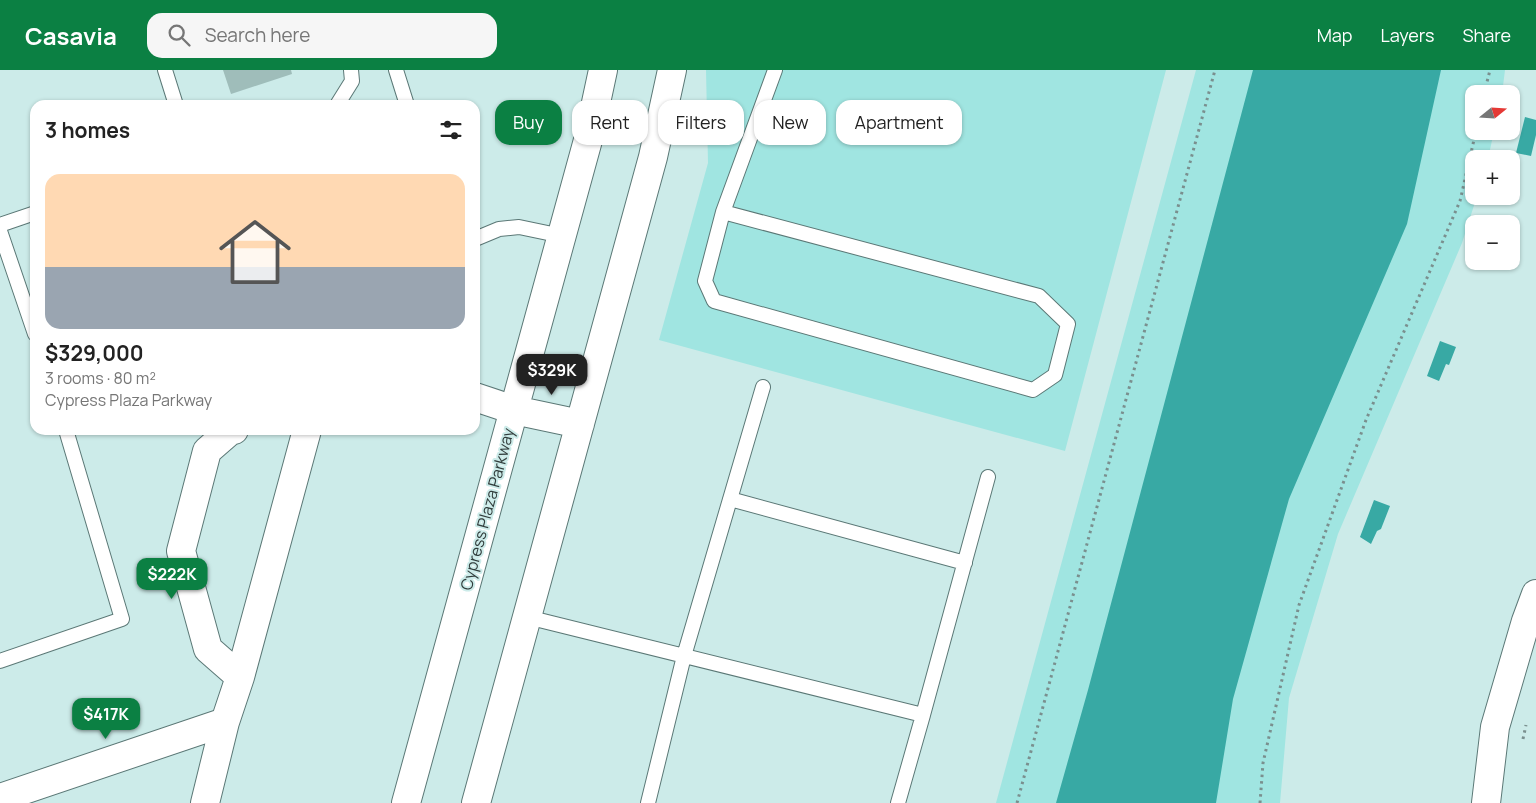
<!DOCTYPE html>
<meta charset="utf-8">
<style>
body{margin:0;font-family:Manrope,sans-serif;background:#f6f6f6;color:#222;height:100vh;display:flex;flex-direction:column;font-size:19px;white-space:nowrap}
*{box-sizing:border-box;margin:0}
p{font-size:16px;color:#767676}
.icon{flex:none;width:28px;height:28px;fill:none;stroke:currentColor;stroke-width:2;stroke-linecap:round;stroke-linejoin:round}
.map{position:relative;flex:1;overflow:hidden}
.drawer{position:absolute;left:30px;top:30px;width:450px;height:335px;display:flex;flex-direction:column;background:#fff;border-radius:15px;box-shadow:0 1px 4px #0004}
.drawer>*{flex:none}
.hud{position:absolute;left:495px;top:30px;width:475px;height:45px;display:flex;gap:10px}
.needle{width:32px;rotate:72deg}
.controls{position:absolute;left:1465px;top:15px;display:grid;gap:10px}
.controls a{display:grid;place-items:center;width:55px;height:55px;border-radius:10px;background:#fff;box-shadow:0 1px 4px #0004;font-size:25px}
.price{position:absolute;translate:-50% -42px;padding:0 11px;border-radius:10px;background:#0b8043;color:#fff;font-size:16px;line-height:32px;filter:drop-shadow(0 1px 2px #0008)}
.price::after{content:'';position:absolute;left:50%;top:30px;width:15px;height:11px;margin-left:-8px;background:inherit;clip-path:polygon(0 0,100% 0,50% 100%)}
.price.on{background:#222;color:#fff}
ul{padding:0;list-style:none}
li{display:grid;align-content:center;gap:10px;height:265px;padding:0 15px}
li+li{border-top:1px solid #e0e0e0}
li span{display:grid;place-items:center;height:155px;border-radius:15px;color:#555}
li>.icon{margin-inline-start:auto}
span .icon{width:90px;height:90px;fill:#fffc;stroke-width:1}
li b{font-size:21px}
h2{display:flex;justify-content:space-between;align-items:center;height:60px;padding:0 15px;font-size:21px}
.chip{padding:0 18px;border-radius:15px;background:#fff;box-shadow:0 1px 4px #0004;font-size:18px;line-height:45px}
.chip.on{background:#0b8043;color:#fff}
header{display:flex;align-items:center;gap:30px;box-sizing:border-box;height:70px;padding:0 25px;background:#0b8043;color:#fff}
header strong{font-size:24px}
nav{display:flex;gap:28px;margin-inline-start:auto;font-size:18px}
.search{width:350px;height:45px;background:#f6f6f6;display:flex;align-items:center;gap:12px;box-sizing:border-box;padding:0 18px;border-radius:15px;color:#767676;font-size:19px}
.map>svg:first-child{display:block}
</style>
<header>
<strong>Casavia</strong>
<div class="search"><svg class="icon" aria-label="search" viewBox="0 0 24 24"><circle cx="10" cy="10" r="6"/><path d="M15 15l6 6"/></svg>Search here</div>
<nav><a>Map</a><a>Layers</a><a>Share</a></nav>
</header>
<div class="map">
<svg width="1536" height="733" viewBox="0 0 1536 733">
<rect width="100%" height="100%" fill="#ccebe9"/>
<!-- green -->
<path fill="#a0e5e1" d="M 706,0 L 1166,0 L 1065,381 L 659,270 L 708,93 Z
M 1196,0 L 1505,0 L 1502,24 L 1474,24 L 1474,61 L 1494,61 L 1488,89 L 1474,89 L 1474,126 L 1477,126 L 1462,173 L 1338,464 L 1289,628 L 1280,733 L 996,733 Z"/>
<!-- water -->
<path fill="#38a9a4" d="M 1253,0 L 1441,0 L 1407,154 L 1289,429 L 1233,629 L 1216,733 L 1056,733 L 1088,620 Z
M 1525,47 L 1536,50 L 1536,65 L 1531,86 L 1516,83 Z
M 1440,271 L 1456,277 L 1449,295 L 1446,294 L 1439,311 L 1427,306 Z
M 1374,430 L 1390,436 L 1381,459 L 1377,461 L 1371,474 L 1360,467 Z"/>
<!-- building -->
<path fill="#9fbdba" d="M 223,0 L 291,0 L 292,4 L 231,24 Z"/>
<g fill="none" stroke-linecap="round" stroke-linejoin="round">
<!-- service casing -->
<g stroke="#5b7876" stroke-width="16">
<path id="service" d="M 165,0 L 176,35
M 396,0 L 407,35
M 337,35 L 352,11 L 351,0
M 723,142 L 1039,226 L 1068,254 L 1055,305 L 1033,320 L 714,231 L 705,211 L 723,142 L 775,0
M 0,155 L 35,143
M 0,161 L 35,264
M 475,169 L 499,159 L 519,157 L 562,166
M 730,429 L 965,493
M 527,547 L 923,645 L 898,733
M 0,591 L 122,549 L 66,360
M 923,645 L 988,407
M 648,733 L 684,586 L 763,317"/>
</g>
<!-- minor casing -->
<g stroke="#5b7876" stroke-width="30">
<path id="minor" d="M 475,327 L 514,340
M 240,607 L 307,360
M 0,728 L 225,652
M 205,733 L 225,652 L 240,607 L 208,579 L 181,481 L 207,381 L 230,361 L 234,360
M 1486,733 L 1495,657 L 1526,551 L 1536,524"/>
</g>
<!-- tertiary casing -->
<g stroke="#5b7876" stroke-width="30">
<path id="tertiary" d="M 514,340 L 580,354
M 406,733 L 588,70 L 603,0
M 476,733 L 653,87 L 672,0"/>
</g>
<!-- path -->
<path stroke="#7a8f8e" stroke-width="3" stroke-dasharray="2.5 4" stroke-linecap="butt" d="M 1484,24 L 1490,0
M 1523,669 L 1526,655
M 1017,733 L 1215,0
M 1260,733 L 1263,693 L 1299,535 L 1366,350 L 1460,131 L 1476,61"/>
<!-- service -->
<use href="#service" stroke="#fff" stroke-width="14"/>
<!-- minor -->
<use href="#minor" stroke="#fff" stroke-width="28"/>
<!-- tertiary -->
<use href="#tertiary" stroke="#fff" stroke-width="28"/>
</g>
<g text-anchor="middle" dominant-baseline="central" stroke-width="4" stroke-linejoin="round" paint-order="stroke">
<!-- street labels -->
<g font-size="16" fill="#313d3c" stroke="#ccebe9">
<text transform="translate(487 439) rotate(-75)">Cypress Plaza Parkway</text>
</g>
</g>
</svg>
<div class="controls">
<a><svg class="needle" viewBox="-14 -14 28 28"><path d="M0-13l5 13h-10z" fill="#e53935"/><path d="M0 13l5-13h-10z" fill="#767676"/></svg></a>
<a>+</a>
<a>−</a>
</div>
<b class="price on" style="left:552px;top:326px">$329K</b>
<b class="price" style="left:172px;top:530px">$222K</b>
<b class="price" style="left:106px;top:670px">$417K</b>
<div class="hud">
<a class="chip on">Buy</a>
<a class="chip">Rent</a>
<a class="chip">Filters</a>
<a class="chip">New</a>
<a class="chip">Apartment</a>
</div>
<section class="drawer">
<h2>3 homes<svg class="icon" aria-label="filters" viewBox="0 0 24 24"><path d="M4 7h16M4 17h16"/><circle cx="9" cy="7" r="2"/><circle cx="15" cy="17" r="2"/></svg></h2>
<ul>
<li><span style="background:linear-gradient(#ffd9b3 60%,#9aa5b1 0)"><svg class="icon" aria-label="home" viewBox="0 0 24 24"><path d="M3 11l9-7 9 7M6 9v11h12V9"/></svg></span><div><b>$329,000</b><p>3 rooms · 80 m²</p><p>Cypress Plaza Parkway</p></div></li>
</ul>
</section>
</div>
